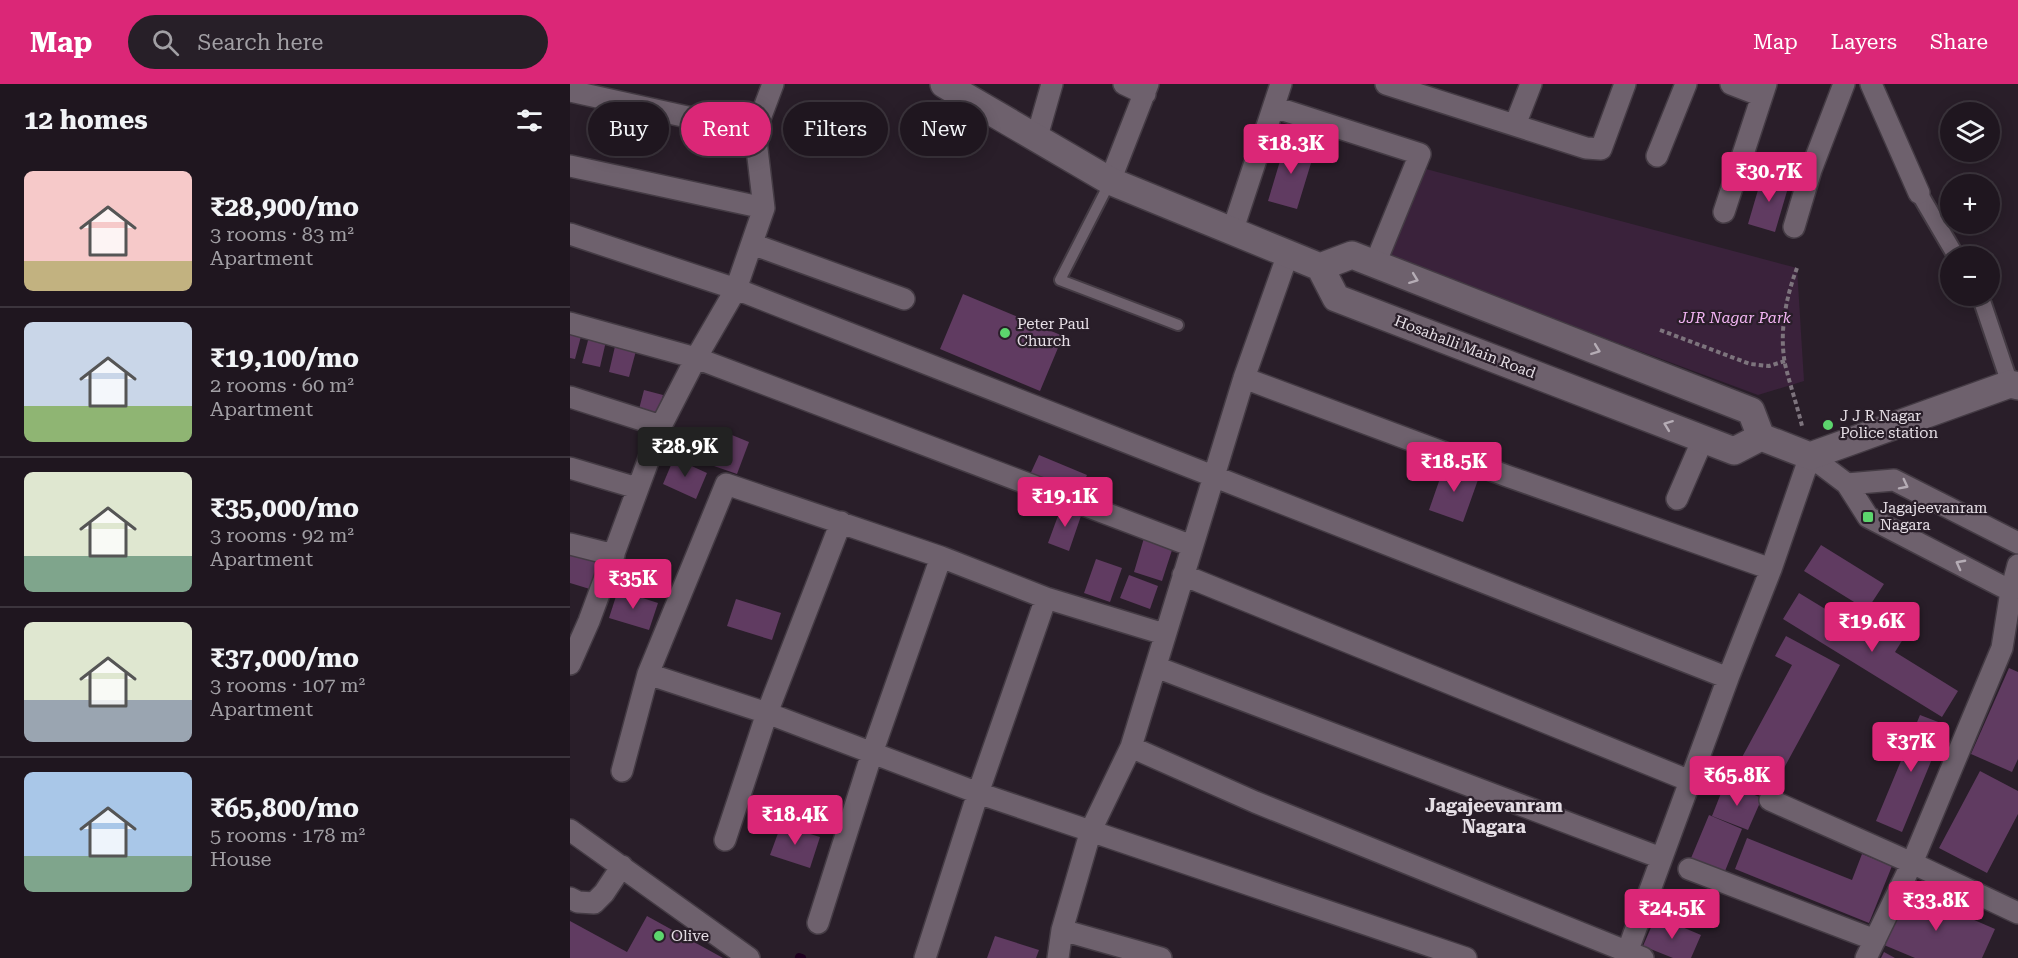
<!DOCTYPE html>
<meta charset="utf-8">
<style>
body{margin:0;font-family:"Roboto Serif",serif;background:#271f28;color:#f1f3f6;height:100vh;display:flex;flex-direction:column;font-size:22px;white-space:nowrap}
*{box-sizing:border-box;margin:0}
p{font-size:20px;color:#a19fa4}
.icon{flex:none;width:33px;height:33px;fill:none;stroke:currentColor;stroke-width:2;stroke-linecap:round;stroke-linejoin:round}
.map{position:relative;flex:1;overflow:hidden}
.side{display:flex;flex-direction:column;background:#1f161f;width:570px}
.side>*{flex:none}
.guide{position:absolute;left:18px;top:18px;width:570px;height:54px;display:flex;gap:12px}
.buttons{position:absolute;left:1370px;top:18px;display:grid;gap:12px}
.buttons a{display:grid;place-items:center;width:60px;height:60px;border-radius:50%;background:#1f161f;box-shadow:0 3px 15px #0003,0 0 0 2px #3c353d;font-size:30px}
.price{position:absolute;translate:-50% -51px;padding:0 14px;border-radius:6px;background:#db2777;color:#fff;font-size:20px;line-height:39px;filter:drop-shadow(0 2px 3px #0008)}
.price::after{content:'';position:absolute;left:50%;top:36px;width:18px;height:14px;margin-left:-9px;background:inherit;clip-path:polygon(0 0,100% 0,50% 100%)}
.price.on{background:#222;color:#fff}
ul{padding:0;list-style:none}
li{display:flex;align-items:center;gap:18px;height:150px;padding:0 24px}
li+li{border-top:2px solid #3c353d}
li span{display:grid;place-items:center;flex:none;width:168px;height:120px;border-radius:9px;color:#555}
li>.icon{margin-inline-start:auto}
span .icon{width:72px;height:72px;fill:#fffc;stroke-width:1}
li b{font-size:26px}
h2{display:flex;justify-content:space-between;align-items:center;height:72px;padding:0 24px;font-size:26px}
.tag{padding:0 21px;border-radius:27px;background:#1f161f;box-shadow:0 3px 15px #0003,0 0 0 2px #3c353d;font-size:21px;line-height:54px}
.tag.on{background:#db2777;color:#fff}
header{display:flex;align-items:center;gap:36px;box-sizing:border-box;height:84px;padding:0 30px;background:#db2777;color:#fff}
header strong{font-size:28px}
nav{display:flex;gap:33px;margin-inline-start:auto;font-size:21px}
.search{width:420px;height:54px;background:#271f28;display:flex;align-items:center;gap:15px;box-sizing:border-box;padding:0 21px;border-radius:33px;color:#a19fa4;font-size:22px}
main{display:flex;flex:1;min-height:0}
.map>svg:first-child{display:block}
</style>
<header>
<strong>Map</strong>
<div class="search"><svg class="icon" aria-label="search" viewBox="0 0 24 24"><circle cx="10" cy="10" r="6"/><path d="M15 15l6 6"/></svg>Search here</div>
<nav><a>Map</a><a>Layers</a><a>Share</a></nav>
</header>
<main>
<section class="side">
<h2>12 homes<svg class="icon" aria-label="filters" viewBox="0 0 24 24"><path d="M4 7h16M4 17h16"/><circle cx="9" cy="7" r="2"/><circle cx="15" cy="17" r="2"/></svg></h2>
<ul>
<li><span style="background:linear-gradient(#f6c9c9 75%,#c2b280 0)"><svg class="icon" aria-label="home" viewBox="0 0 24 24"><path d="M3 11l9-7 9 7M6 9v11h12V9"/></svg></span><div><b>₹28,900/mo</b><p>3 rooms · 83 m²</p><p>Apartment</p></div></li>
<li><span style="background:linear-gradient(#c9d6e8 70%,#8fb573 0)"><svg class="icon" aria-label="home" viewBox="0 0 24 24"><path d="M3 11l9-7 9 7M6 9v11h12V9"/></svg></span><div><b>₹19,100/mo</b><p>2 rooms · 60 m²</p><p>Apartment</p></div></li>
<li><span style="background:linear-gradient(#dfe7d0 70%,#7fa58c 0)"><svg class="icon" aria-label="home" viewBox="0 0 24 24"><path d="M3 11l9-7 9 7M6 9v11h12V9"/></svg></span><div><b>₹35,000/mo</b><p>3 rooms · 92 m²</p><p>Apartment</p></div></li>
<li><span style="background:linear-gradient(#dfe7d0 65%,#9aa5b1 0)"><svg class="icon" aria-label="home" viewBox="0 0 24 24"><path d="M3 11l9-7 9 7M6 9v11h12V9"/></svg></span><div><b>₹37,000/mo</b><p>3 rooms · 107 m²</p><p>Apartment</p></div></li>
<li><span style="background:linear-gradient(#a9c7e8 70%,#7fa58c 0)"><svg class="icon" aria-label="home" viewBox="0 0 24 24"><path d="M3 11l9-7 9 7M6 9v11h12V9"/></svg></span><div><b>₹65,800/mo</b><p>5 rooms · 178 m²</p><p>House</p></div></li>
</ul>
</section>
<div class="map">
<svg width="1448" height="874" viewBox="0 0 1448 874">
<rect width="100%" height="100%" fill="#291e29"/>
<!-- green -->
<path fill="#3a223b" d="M 856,85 L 1227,184 L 1234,297 L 1188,311 L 819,174 Z"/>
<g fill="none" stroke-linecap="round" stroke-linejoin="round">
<!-- stream -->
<path stroke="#1e001f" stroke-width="8" d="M 229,873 L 232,874"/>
</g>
<!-- building -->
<path fill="#603b61" d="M 716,57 L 745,66 L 727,125 L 698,117 Z
M 1193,89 L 1220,97 L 1205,148 L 1178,140 Z
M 393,210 L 493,252 L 470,307 L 370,265 Z
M 0,242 L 13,245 L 5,275 L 0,274 Z
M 20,249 L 37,253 L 30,283 L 12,279 Z
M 46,258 L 67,263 L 59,293 L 39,288 Z
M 74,306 L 93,311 L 87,334 L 68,329 Z
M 157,349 L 179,358 L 167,390 L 144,382 Z
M 469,371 L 517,391 L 506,417 L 457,397 Z
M 104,374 L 137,389 L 126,415 L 93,400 Z
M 875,380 L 909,393 L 893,438 L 859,426 Z
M 492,421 L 512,429 L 499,467 L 478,459 Z
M 574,454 L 603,463 L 592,497 L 564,488 Z
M 1251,461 L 1314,500 L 1297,526 L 1234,487 Z
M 0,462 L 33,472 L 23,506 L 0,499 Z
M 526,475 L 552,484 L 540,518 L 514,509 Z
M 559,491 L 588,502 L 580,525 L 550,514 Z
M 48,506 L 88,519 L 79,546 L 39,534 Z
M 1229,509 L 1293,548 L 1303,532 L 1335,552 L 1325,568 L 1388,607 L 1372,633 L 1213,535 Z
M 166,515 L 211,529 L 202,556 L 157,542 Z
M 1216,552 L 1270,581 L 1201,708 L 1164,688 L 1222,581 L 1205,572 Z
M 1439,584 L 1448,588 L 1448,675 L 1442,688 L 1401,670 Z
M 1350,631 L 1376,641 L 1332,748 L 1306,737 Z
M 1410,687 L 1448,707 L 1448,730 L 1417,789 L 1369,764 Z
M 1155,699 L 1192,714 L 1178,746 L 1142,732 Z
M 1139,731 L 1172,745 L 1153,792 L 1119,779 Z
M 211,741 L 250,753 L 240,784 L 200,771 Z
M 1177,754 L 1282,796 L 1292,770 L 1322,782 L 1299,839 L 1165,785 Z
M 1337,807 L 1425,845 L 1412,874 L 1345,874 L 1314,861 Z
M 77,832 L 153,874 L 0,874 L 0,837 L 57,868 Z
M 1086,832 L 1131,851 L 1121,874 L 1103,874 L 1073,862 Z
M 425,852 L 469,866 L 466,874 L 417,874 Z
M 1314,868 L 1325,874 L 1311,874 Z"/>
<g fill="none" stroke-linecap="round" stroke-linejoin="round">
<!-- service casing -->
<g stroke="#443b44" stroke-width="14">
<path id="service" d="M 540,98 L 490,196 L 608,241"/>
</g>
<!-- pedestrian casing -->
<g stroke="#443b44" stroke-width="20">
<path id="pedestrian" d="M 1349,109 L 1386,172
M 1408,212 L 1413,220 L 1440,300"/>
</g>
<!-- minor casing -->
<g stroke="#443b44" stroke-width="24">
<path id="minor" d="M 554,0 L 575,10
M 816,0 L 1016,64 L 1031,65 L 1055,0
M 1161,0 L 1192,12
M 1301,0 L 1349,109
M 0,7 L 185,48
M 704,23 L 850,70 L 805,180
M 945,41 L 961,0
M 466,56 L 482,0
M 1087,72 L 1116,0
M 0,82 L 194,124
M 540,97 L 578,0
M 1154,128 L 1196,0
M 1224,143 L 1241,86 L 1274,0
M 662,148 L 711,0
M 0,150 L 166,205 L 1158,594
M 182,160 L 334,215
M 0,239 L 126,274 L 622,462
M 674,294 L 937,392 L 1201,485
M 0,313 L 91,342
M 0,384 L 67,404
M 1277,400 L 1324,396 L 1448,459
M 1107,415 L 1133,355
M 0,460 L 44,471
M 613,491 L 1120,697
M 0,580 L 19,537 L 91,342 L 126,274 L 166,205 L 194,124 L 185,48 L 203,0
M 586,583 L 1091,774
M 78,590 L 197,629 L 408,709 L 896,874
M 561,663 L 685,718 L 1073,874
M 52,687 L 78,590 L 156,400 L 371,473 L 476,514 L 594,550
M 1200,716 L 1342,779 L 1448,829
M 0,746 L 179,874
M 155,756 L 197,629 L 271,438
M 1119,785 L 1305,856
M 0,814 L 8,818 L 24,819 L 34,809 L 52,782
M 248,839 L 302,669 L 371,473
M 492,846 L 591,874
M 355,874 L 408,709 L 476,514
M 488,874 L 492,846 L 521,746 L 561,663 L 674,294 L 718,170
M 1055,874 L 1158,594 L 1201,485 L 1240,372 L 1277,400 L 1298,433 L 1441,507
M 1296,874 L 1342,779 L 1432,564 L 1441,507 L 1448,481"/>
</g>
<!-- tertiary casing -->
<g stroke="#443b44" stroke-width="30">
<path id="tertiary" d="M 374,0 L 540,97 L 750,183 L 766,214 L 1164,367 L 1191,353 L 1240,372 L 1440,300 L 1448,302
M 750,183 L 782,171 L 805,180 L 1181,327 L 1191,353"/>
</g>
<!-- path -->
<path stroke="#7d747d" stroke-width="4" stroke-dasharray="4.5 3" stroke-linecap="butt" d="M 1227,184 C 1216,213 1209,248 1215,280 C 1220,301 1227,321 1232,342
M 1090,246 L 1180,280 L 1199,282 L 1215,277"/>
<!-- service -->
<use href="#service" stroke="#6e616d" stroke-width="10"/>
<!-- pedestrian -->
<use href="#pedestrian" stroke="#6e616d" stroke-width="16"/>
<!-- minor -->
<use href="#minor" stroke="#6e616d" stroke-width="21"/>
<!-- tertiary -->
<use href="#tertiary" stroke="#6e616d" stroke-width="27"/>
</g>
<!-- one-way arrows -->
<defs><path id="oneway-chevron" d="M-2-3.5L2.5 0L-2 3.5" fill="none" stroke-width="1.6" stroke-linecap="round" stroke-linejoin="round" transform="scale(1.5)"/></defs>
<g stroke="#b5acb5">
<use href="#oneway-chevron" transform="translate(844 195) rotate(21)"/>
<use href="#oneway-chevron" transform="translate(1026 266) rotate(21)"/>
<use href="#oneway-chevron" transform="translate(1098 341) rotate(-159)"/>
<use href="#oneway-chevron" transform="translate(1334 401) rotate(27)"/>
<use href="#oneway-chevron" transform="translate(1390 480) rotate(-152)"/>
</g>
<!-- markers -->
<g fill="#5cd56d" stroke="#291e29" stroke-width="2">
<circle cx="435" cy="249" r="6"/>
<circle cx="1258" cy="341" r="6"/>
<rect x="1292" y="427" width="12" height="12" rx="3"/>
<circle cx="89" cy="852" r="6"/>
</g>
<g text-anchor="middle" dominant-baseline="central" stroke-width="4.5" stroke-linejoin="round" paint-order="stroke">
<!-- park labels -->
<g font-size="15" font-style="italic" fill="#f3b5f3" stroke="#291e29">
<text x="1165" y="234">JJR Nagar Park</text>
</g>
<!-- poi labels -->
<g font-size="15" fill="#e5dee5" stroke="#291e29" text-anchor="start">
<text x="447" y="240">Peter Paul<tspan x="447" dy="17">Church</tspan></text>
<text x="1270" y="332">J J R Nagar<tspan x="1270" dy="17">Police station</tspan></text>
<text x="1310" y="424">Jagajeevanram<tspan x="1310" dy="17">Nagara</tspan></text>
<text x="101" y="852">Olive</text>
</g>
<!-- street labels -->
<g font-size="15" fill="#e5dee5" stroke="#291e29">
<text transform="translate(895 263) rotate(21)">Hosahalli Main Road</text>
</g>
<!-- quarter labels -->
<g font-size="18" font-weight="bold" fill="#e5dee5" stroke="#291e29">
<text x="924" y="721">Jagajeevanram<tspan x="924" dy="21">Nagara</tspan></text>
</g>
</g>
</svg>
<div class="buttons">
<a><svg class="icon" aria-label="layers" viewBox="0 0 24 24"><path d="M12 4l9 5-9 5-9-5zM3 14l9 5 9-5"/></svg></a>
<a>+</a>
<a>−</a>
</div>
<b class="price" style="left:721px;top:91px">₹18.3K</b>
<b class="price" style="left:1199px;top:119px">₹30.7K</b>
<b class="price on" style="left:115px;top:394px">₹28.9K</b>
<b class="price" style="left:884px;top:409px">₹18.5K</b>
<b class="price" style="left:495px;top:444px">₹19.1K</b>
<b class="price" style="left:63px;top:526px">₹35K</b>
<b class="price" style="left:1302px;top:569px">₹19.6K</b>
<b class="price" style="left:1341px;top:689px">₹37K</b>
<b class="price" style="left:1167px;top:723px">₹65.8K</b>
<b class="price" style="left:225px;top:762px">₹18.4K</b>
<b class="price" style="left:1366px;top:848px">₹33.8K</b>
<b class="price" style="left:1102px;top:856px">₹24.5K</b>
<div class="guide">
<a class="tag">Buy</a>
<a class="tag on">Rent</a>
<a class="tag">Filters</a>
<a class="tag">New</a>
</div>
</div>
</main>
